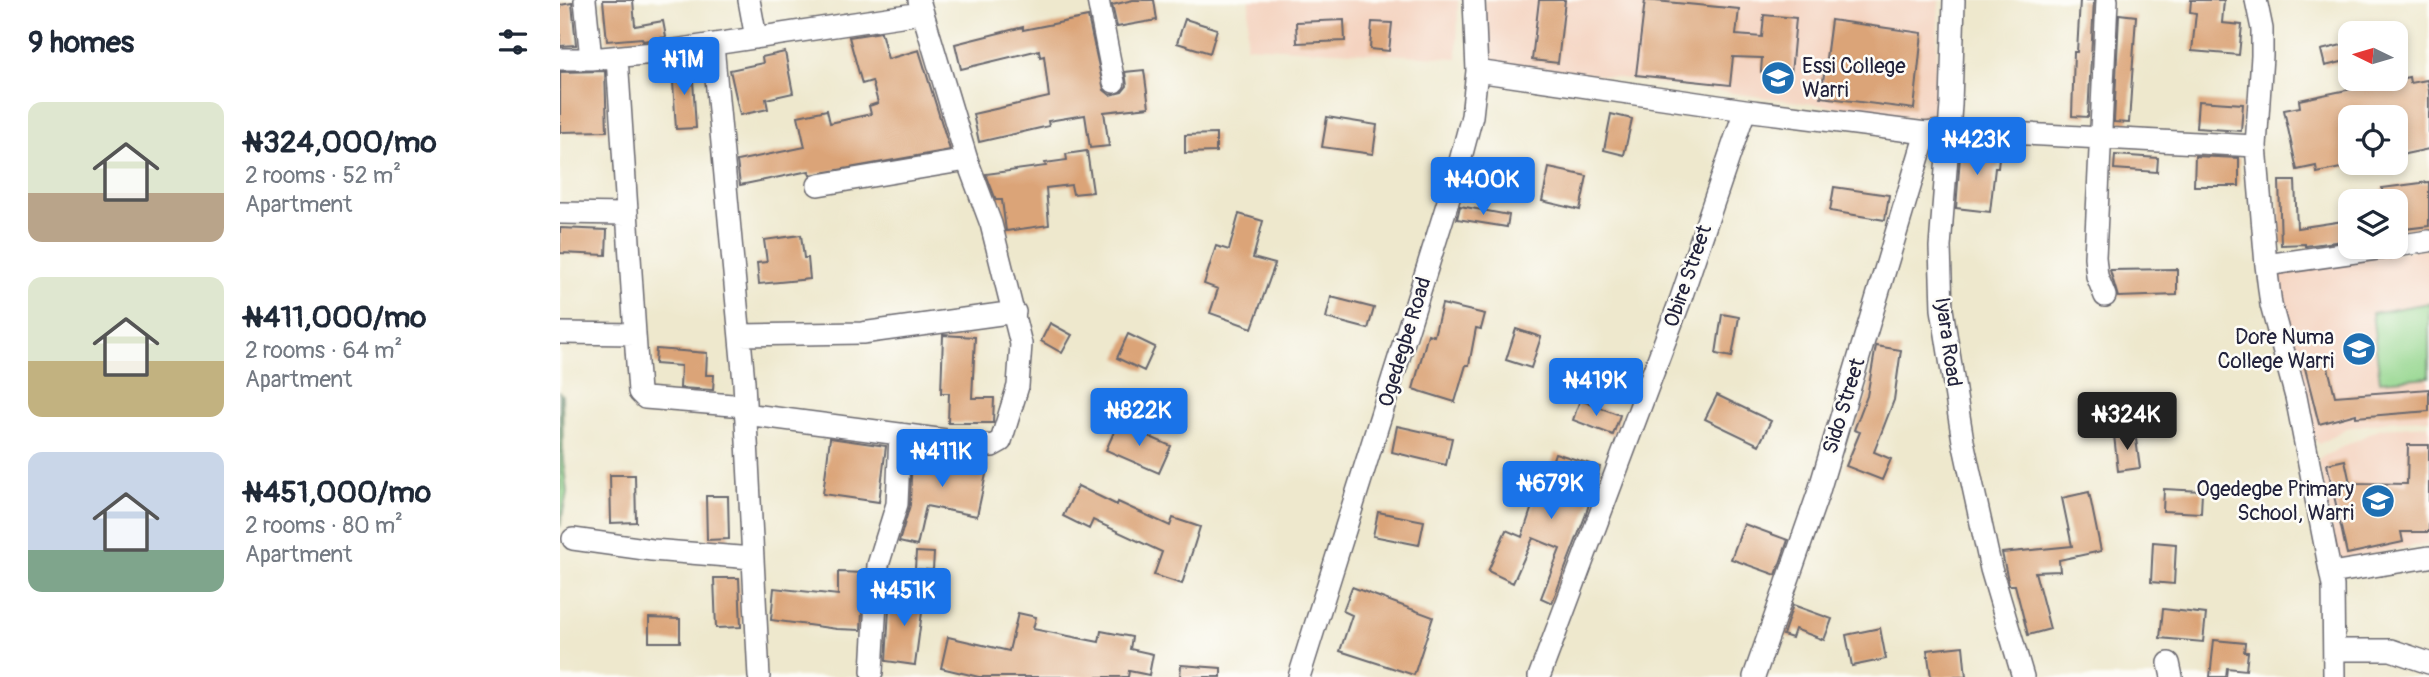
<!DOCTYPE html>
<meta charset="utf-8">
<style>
body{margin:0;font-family:Pangolin,sans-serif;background:#f6f6f7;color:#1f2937;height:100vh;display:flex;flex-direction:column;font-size:26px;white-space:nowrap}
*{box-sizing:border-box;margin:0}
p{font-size:23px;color:#747a83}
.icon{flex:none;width:38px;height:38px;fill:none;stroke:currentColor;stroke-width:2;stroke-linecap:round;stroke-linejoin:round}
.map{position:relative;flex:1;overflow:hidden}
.sheet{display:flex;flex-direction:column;background:#fff;width:560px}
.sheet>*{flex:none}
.needle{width:46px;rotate:275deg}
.buttons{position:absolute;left:1778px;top:21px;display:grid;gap:14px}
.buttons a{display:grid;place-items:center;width:70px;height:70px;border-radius:14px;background:#fff;box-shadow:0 4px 10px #0003;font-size:35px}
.price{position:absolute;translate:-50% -60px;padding:0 16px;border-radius:7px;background:#1a73e8;color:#fff;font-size:23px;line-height:46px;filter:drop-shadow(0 2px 4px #0008)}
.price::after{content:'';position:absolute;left:50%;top:42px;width:21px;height:16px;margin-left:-10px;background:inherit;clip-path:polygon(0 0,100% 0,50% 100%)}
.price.current{background:#222;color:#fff}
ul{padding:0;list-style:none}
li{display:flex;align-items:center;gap:21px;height:175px;padding:0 28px}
li span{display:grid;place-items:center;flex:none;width:196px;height:140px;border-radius:14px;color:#555}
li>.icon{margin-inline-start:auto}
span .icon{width:84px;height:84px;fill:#fffc;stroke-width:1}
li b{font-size:30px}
h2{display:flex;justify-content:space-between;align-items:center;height:84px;padding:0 28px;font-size:30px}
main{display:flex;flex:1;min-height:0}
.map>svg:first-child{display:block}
</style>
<main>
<section class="sheet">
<h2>9 homes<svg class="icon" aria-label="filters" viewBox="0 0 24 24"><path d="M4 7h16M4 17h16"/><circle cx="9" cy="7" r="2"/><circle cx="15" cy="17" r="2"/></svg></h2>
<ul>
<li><span style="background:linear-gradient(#dfe7d0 65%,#b9a48a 0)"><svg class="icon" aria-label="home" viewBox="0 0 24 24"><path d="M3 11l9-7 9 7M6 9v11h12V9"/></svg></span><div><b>₦324,000/mo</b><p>2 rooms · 52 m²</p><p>Apartment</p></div></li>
<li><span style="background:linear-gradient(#dfe7d0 60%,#c2b280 0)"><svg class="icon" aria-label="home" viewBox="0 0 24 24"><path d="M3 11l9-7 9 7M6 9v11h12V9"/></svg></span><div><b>₦411,000/mo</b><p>2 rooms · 64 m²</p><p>Apartment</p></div></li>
<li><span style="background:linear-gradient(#c9d6e8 70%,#7fa58c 0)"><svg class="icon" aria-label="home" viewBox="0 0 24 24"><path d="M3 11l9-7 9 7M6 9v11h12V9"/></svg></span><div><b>₦451,000/mo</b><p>2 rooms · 80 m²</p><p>Apartment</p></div></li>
</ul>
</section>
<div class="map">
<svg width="1869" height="677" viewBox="0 0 1869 677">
<rect width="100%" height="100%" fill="#fdfcf7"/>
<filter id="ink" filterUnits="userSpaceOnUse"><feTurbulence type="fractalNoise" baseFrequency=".0143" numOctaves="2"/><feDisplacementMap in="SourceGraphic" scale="14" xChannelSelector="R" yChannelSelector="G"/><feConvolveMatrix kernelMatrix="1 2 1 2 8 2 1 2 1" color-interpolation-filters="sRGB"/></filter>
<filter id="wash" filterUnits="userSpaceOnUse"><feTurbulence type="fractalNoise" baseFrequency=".00686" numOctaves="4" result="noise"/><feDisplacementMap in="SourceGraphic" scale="28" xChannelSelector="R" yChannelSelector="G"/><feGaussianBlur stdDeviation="1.57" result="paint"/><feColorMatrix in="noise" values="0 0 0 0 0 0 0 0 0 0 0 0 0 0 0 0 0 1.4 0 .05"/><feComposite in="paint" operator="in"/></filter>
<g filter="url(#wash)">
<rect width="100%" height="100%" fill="#eee8cd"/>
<!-- built -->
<path fill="#f4d3c0" d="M 690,0 L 898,0 L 897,58 L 686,46 Z
M 924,0 L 1379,0 L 1373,120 L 926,60 Z
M 1869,248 L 1869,419 L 1833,420 L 1787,428 L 1759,444 L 1750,434 L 1713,279 L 1719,269 Z
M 1869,425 L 1869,543 L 1778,560 L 1758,459 L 1821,428 Z"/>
<!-- green -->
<path fill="#94d68e" stroke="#5b7c64" stroke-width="2" d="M 1869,303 L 1869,377 L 1820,381 L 1812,313 Z
M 0,393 L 2,395 L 3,459 L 7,492 L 0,527 Z"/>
<g id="blocks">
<!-- building -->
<path fill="#dba478" d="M 43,0 L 73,0 L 75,26 L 103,21 L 106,37 L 83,41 L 82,38 L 47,41 Z
M 573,0 L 594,0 L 597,20 L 557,27 L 552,5 Z
M 979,0 L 1005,0 L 998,63 L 972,60 Z
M 1085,0 L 1179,9 L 1176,35 L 1202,37 L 1204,15 L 1236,18 L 1231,74 L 1201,72 L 1202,58 L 1173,57 L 1170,85 L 1076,75 Z
M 1520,0 L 1534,0 L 1528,117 L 1512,116 L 1514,52 L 1517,52 Z
M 1631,0 L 1664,0 L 1662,23 L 1682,25 L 1679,55 L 1632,51 L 1636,13 L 1630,12 Z
M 12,3 L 16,45 L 0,46 L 0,5 Z
M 1559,14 L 1576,16 L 1569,123 L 1554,122 Z
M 528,17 L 544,90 L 550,95 L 562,92 L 567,86 L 565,72 L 584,70 L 589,107 L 544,112 L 549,146 L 530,148 L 525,115 L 488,121 L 489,126 L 419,142 L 413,114 L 489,97 L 484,56 L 480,57 L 479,50 L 401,69 L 395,44 L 463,27 L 463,30 Z
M 625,19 L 657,29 L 650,53 L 617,43 Z
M 784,20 L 785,41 L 737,43 L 736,22 Z
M 1271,20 L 1362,33 L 1354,109 L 1261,97 Z
M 812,22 L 832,23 L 829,51 L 810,49 Z
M 321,32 L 328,59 L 359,50 L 390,150 L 250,175 L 249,171 L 180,185 L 177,161 L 245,147 L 238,116 L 267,110 L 270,123 L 311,114 L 309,106 L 318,103 L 312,81 L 302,84 L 289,37 Z
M 1790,43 L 1790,60 L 1765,66 L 1761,50 Z
M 225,52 L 233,93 L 206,99 L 208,109 L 180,115 L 170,70 L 203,63 L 202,57 Z
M 132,64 L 136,128 L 116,129 L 112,66 Z
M 45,71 L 47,131 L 0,132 L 0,72 Z
M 1849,77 L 1850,83 L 1867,80 L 1869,91 L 1869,149 L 1836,156 L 1836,117 L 1790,117 L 1790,166 L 1757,173 L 1756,166 L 1737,170 L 1724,110 L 1740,107 L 1739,100 Z
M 1638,101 L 1683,104 L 1681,131 L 1636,128 Z
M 1051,114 L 1072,119 L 1064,155 L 1044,150 Z
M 767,117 L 817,125 L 813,154 L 762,147 Z
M 656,134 L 656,152 L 625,153 L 625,135 Z
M 1401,144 L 1440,146 L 1438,168 L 1435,168 L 1430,212 L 1396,208 Z
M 527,151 L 533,192 L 513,194 L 511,185 L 486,188 L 489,225 L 446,231 L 442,200 L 436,200 L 426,174 L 486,166 L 485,163 L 507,160 L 506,154 Z
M 1555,155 L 1598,158 L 1597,172 L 1554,169 Z
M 1635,156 L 1679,158 L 1679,186 L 1634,186 Z
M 989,168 L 1027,176 L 1020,210 L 982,201 Z
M 1719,181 L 1735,181 L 1737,228 L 1790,220 L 1790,240 L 1745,246 L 1745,244 L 1721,245 Z
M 1869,182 L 1869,226 L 1836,230 L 1836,201 L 1823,201 L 1822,188 Z
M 1274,187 L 1329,195 L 1325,220 L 1270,211 Z
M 900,206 L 949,215 L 947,227 L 897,219 Z
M 679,214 L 703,221 L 693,258 L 715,264 L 692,328 L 650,313 L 658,289 L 644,284 L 656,246 L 669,250 Z
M 0,228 L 47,230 L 46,255 L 0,253 Z
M 241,235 L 244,258 L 248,258 L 250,279 L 199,284 L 197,263 L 207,262 L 204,240 Z
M 1617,269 L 1617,295 L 1558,297 L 1550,270 Z
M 771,297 L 814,308 L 808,329 L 766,318 Z
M 882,304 L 925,314 L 921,329 L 916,328 L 909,365 L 906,365 L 895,402 L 853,389 L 868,334 L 874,336 Z
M 1162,314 L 1179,317 L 1172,357 L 1156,354 Z
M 490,323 L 512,335 L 502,353 L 481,341 Z
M 956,329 L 981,337 L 971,368 L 946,360 Z
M 568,334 L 595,347 L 584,371 L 557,358 Z
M 383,335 L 415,337 L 412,398 L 434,398 L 433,423 L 388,423 L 389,393 L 381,393 Z
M 1316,346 L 1341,350 L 1334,400 L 1314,452 L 1331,459 L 1322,480 L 1286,466 L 1300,432 L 1294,430 L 1307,396 Z
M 96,349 L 147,353 L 146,375 L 154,375 L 153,390 L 120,388 L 121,366 L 95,364 Z
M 1765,355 L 1775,396 L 1869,389 L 1869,411 L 1796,417 L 1796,414 L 1759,424 L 1743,360 Z
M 1157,395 L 1211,421 L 1199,445 L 1145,419 Z
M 1020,400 L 1060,415 L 1053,435 L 1013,420 Z
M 558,423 L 611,446 L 599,473 L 546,450 Z
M 837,426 L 892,438 L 886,465 L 832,452 Z
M 1575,432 L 1580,468 L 1558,471 L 1554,435 Z
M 270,438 L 326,446 L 319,502 L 263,494 Z
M 1848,445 L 1869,445 L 1869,532 L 1841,532 L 1843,542 L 1787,554 L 1767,464 L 1785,460 L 1790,483 L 1847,484 Z
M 352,449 L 428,465 L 417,516 L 366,506 L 357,546 L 339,542 L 350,505 Z
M 995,453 L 1040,467 L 1026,514 L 992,603 L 981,598 L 1000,549 L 973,538 L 953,583 L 928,571 L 946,530 L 962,537 L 978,488 L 983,490 Z
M 50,475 L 75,475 L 76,522 L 51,523 Z
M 518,486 L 557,505 L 558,502 L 610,526 L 613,518 L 640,527 L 622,584 L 594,575 L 602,552 L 533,520 L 529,529 L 503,516 Z
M 1604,489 L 1642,491 L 1641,513 L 1603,511 Z
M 1529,492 L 1541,551 L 1499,560 L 1500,571 L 1475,572 L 1490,629 L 1468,635 L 1455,585 L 1449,585 L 1442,553 L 1512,546 L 1502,498 Z
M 146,496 L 168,496 L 169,539 L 147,540 Z
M 818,512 L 864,521 L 859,545 L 813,536 Z
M 1184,524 L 1228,540 L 1216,575 L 1171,559 Z
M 1593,542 L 1616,544 L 1614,584 L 1591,582 Z
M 356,552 L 374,553 L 373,570 L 355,569 Z
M 278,572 L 304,573 L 301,630 L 277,629 L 211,620 L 214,588 L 278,595 Z
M 154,578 L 179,578 L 181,627 L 156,628 Z
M 792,587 L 873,617 L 854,675 L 780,651 L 792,615 L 783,611 Z
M 330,592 L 364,597 L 355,665 L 326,661 Z
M 1233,605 L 1272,619 L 1264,640 L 1235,629 L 1232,638 L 1223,635 Z
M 1603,609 L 1646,614 L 1643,642 L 1600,638 Z
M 458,613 L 476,617 L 473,629 L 539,642 L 541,631 L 572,637 L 570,649 L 593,654 L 589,675 L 569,671 L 568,677 L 419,677 L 381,668 L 388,637 L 449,651 Z
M 89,618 L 120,619 L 120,642 L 89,642 Z
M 1320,628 L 1326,659 L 1292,666 L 1286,635 Z
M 1654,640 L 1685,643 L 1684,652 L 1688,652 L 1686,670 L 1667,668 L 1666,677 L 1650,677 Z
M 1403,646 L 1406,677 L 1371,677 L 1367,650 Z
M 621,665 L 661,668 L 661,677 L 620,677 Z"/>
</g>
</g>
<g filter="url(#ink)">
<use href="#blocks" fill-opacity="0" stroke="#69676e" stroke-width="2"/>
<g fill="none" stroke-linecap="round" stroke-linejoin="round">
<!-- minor casing -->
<g stroke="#69676e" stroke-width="24">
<path id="minor" d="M 25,0 L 31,59
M 189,0 L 196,38
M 538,0 L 554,82
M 1394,0 L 1391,105 L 1380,247 L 1382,309 L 1403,441 L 1431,569 L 1463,677
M 1696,0 L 1702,29 L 1702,56 L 1696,146 L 1706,265 L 1711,305 L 1736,397 L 1773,586 L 1774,677
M 153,45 L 184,382 L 199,677
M 57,57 L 75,334
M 0,59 L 31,59 L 94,53 L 361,13
M 917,71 L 1185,110 L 1366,133 L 1389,130 L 1696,146
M 258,185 L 407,160
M 0,213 L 66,214
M 1836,246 L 1869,241
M 1706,265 L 1830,247
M 1545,296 L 1537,276 L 1535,257 L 1547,0
M 0,333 L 75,334 L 79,392 L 85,398 L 185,406
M 180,335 L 302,333 L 455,312
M 185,414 L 432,446 L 441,441 L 458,386 L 461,344 L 431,224 L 407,160 L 359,0
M 13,539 L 92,550 L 192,558
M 1771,573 L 1869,557
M 1775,650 L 1831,650 L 1869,663
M 1609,663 L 1612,677
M 312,672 L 318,565 L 337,504 L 340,434
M 739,677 L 896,176 L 912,116 L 917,71 L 914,0
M 979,677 L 1120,301 L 1185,110
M 1194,677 L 1258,494 L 1366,133"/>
</g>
<!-- minor -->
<use href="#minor" stroke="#fff" stroke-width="21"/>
</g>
</g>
<!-- icons -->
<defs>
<g id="school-disc" transform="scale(1.75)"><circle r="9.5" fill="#1f6fb2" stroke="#fdfcf7"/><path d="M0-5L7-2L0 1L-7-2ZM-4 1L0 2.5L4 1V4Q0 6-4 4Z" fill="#fff"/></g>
<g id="university-disc" transform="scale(1.75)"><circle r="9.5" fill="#1f6fb2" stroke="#fdfcf7"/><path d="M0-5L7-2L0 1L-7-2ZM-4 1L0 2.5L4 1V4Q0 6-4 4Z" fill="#fff"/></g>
</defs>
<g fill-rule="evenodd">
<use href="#school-disc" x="1218" y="78"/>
<use href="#university-disc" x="1799" y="349"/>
<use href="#school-disc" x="1818" y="501"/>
</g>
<g text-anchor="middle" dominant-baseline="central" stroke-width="5" stroke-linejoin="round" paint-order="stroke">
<!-- poi labels -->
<g font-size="21" fill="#22223b" stroke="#fdfcf7" text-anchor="end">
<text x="1242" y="66" text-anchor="start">Essi College<tspan x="1242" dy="24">Warri</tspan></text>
<text x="1774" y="337">Dore Numa<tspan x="1774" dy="24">College Warri</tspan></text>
<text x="1794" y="489">Ogedegbe Primary<tspan x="1794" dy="24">School, Warri</tspan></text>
</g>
<!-- street labels -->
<g font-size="21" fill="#22223b" stroke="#fdfcf7">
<text transform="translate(1128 276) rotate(-71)">Obire Street</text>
<text transform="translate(845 342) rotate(-73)">Ogedegbe Road</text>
<text transform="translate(1388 342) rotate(82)">Iyara Road</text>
<text transform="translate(1284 406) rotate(-73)">Sido Street</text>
</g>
</g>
</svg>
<div class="buttons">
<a><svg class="needle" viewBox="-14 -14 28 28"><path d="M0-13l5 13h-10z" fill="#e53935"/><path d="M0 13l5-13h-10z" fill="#747a83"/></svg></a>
<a><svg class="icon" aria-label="locate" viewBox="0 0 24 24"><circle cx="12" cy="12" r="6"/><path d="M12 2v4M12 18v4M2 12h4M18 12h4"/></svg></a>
<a><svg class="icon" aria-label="layers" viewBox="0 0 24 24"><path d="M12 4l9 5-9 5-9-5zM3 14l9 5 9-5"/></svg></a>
</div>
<b class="price" style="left:124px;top:97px">₦1M</b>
<b class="price" style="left:1417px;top:177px">₦423K</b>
<b class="price" style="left:923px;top:217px">₦400K</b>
<b class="price" style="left:1036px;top:418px">₦419K</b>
<b class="price" style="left:579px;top:448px">₦822K</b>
<b class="price current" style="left:1567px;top:452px">₦324K</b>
<b class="price" style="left:382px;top:489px">₦411K</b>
<b class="price" style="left:991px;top:521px">₦679K</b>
<b class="price" style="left:344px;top:628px">₦451K</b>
</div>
</main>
